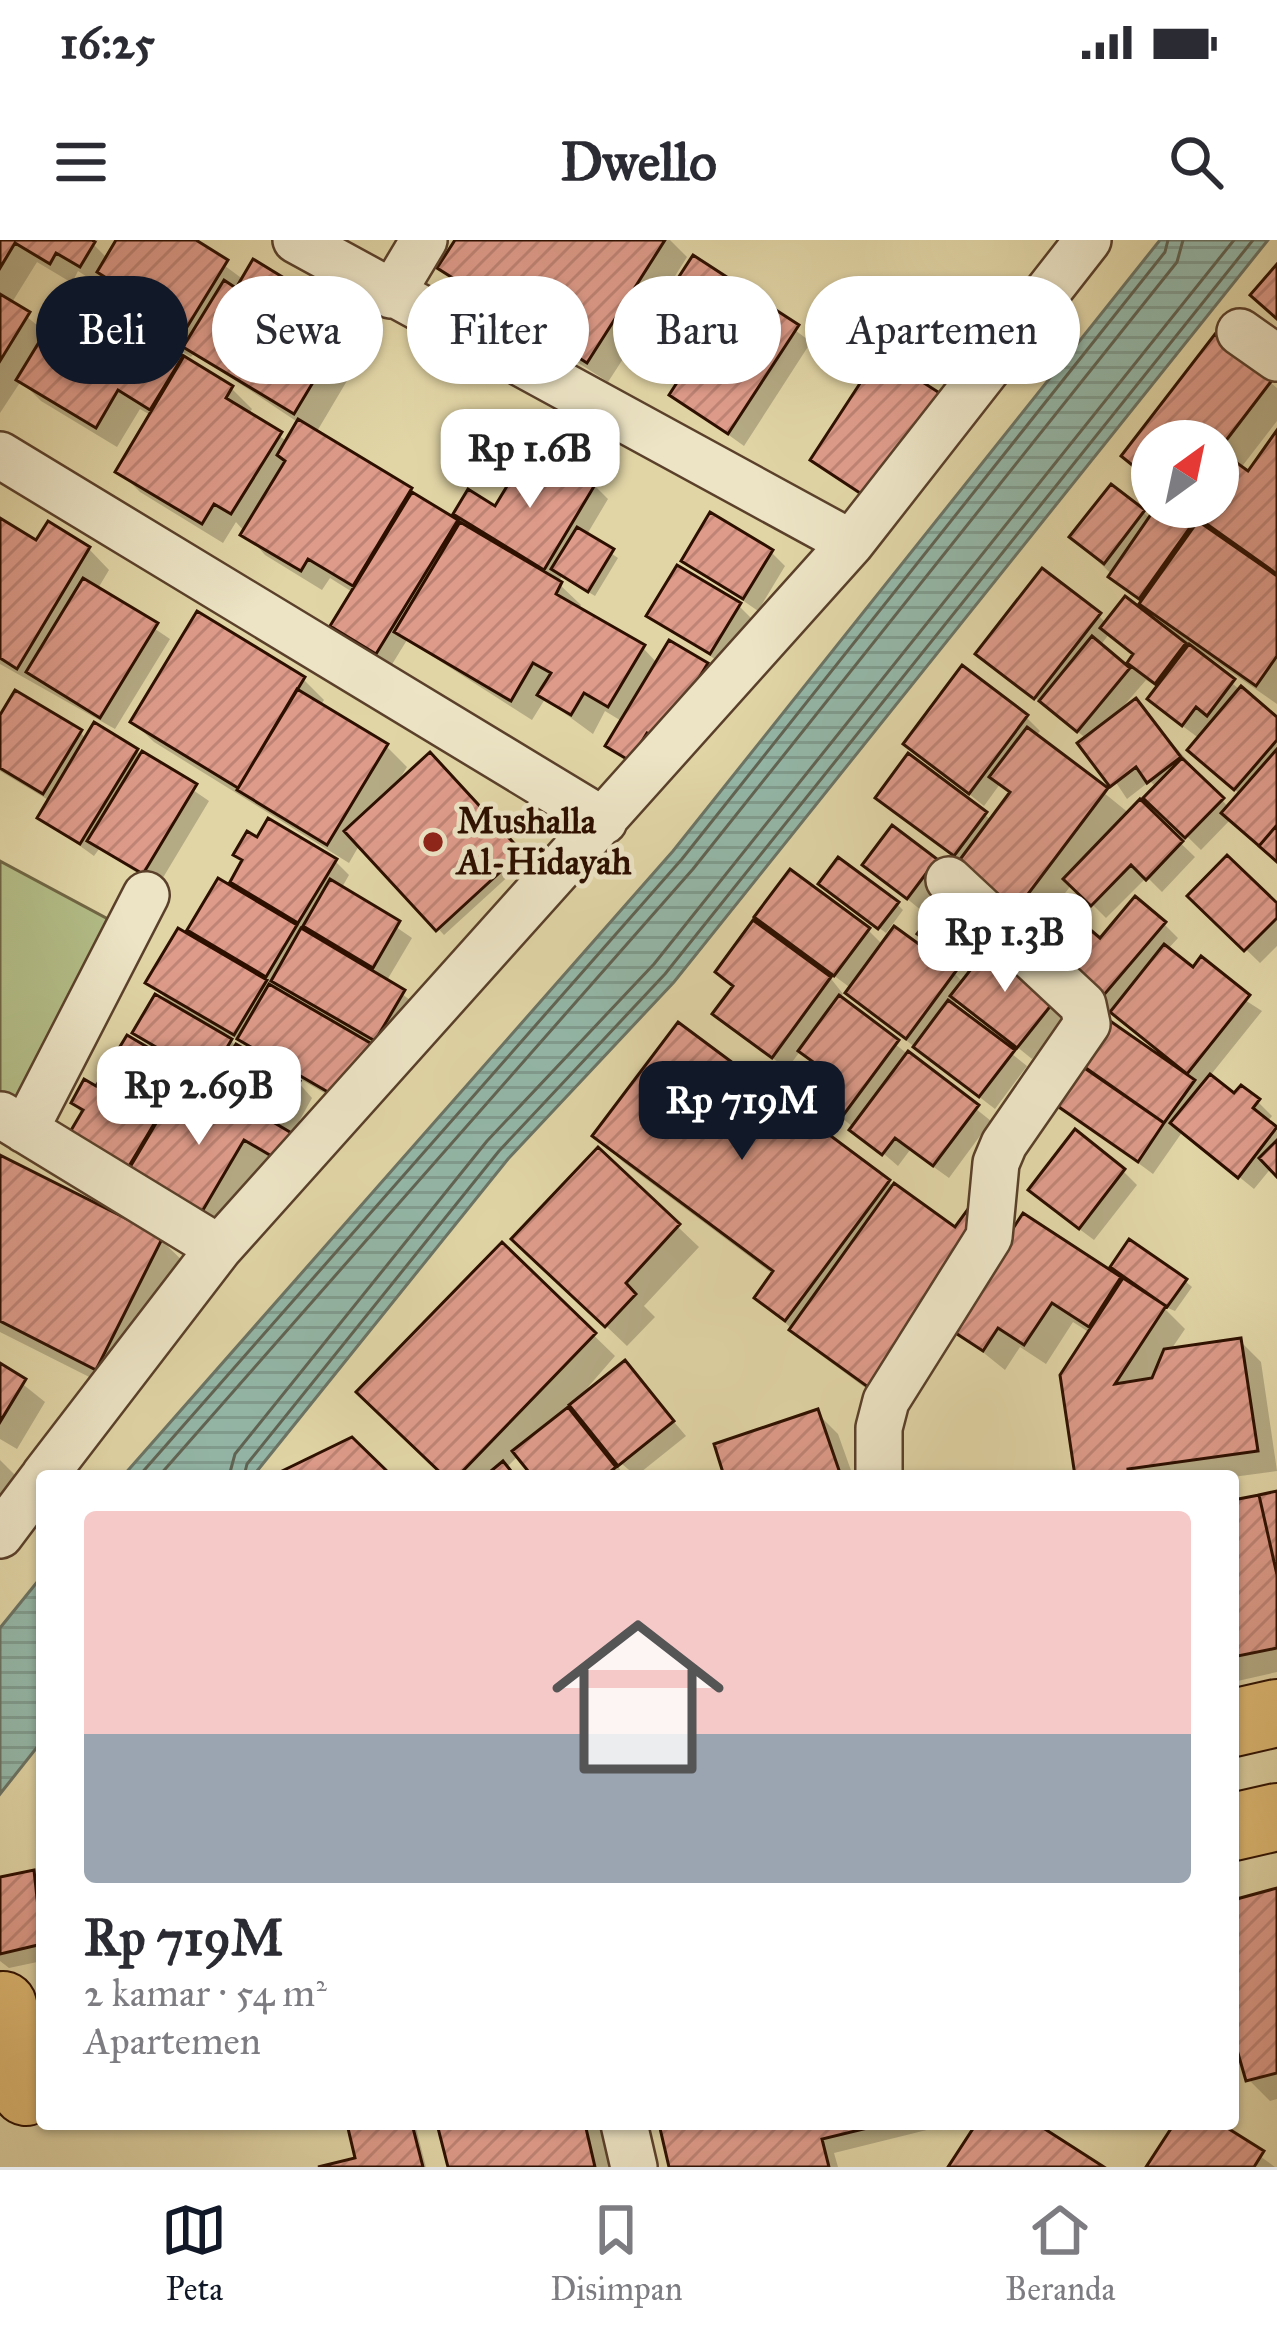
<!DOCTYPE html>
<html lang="id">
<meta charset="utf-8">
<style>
body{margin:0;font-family:"IM FELL Great Primer",serif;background:#f7f7f7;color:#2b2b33;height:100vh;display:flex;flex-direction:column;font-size:45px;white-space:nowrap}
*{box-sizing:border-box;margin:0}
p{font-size:39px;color:#7c7c81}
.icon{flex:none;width:66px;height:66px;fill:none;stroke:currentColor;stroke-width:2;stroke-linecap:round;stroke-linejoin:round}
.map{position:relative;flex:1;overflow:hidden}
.side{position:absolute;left:36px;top:1230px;width:1203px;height:660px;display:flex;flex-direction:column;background:#fff;border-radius:12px;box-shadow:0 3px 9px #0004}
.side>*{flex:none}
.hud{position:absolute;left:36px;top:36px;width:1206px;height:108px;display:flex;gap:24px}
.needle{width:78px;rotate:33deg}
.fabs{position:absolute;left:1131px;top:180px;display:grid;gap:24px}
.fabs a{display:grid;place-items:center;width:108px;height:108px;border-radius:50%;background:#fff;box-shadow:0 3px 9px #0004;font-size:60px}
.price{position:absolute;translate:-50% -102px;padding:0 27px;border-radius:24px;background:#fff;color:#222;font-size:39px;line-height:78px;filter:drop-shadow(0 3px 6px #0008)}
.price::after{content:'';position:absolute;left:50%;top:72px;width:36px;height:27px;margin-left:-18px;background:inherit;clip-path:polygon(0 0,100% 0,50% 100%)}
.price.active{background:#111827;color:#fff}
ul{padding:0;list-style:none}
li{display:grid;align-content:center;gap:24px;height:636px;padding:0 48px}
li+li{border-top:3px solid #e1e1e2}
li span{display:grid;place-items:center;height:372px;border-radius:12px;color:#555}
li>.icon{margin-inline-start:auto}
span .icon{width:216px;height:216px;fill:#fffc;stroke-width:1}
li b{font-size:51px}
.chip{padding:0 42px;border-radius:54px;background:#fff;box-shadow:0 3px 9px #0004;font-size:42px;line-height:108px}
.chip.active{background:#111827;color:#fff}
.status{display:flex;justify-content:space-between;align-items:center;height:84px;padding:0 60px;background:#fff;direction:ltr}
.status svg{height:33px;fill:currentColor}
header{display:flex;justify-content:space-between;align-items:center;height:156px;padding:0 48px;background:#fff;font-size:54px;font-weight:800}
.tabs{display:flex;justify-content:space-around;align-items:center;height:168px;border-top:3px solid #e1e1e2;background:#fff;font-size:33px;color:#7c7c81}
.tabs a{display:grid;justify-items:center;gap:6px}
.tabs .active{color:#111827}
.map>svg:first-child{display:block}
</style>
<div class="status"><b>16:25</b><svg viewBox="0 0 49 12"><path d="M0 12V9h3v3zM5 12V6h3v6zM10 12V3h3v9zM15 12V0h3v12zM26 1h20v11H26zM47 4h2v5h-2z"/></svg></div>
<header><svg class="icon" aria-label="menu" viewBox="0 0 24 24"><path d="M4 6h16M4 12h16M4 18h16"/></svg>Dwello<svg class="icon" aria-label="search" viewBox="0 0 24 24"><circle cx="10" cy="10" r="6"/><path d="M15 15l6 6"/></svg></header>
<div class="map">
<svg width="1277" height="1927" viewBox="0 0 1277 1927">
<defs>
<pattern id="water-rules" width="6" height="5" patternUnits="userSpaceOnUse" patternTransform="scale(3)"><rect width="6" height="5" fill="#94b8a9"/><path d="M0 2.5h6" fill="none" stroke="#809d90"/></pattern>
<pattern id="building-hatch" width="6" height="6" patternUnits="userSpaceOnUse" patternTransform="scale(3)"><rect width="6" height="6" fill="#de9b8a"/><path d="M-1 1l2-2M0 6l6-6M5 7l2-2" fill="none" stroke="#bf8475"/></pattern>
</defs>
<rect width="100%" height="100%" fill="#e1d5a6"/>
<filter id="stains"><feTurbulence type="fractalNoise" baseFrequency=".00167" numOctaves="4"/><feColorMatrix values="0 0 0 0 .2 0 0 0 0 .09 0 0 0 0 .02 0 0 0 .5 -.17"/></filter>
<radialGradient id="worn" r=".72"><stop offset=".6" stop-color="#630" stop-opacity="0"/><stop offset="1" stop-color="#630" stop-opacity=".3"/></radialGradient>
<!-- green -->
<path fill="#b3bd87" stroke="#706644" stroke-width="3" d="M 0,621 L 119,685 L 29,868 L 0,852 Z"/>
<!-- water -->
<path fill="url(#water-rules)" stroke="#6b7465" stroke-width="3" d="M 1160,0 L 1268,0 L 674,742 L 508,919 L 253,1236 L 123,1236 L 673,611 Z
M 42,1336 L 42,1501 L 0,1554 L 0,1388 Z"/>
<!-- shadow -->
<path fill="#0003" fill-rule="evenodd" d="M 0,0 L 98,0 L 94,5 L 108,19 L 120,0 L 190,0 L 244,40 L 349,81 L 370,102 L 316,193 L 453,280 L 469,254 L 496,270 L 569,243 L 594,245 L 608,259 L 586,296 L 618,318 L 595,356 L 562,336 L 558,343 L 581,365 L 578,370 L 643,408 L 658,424 L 706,426 L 720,440 L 645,533 L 608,505 L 623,482 L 605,471 L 593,494 L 545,459 L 532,480 L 407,400 L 391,426 L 348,400 L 334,386 L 354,353 L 330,338 L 322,350 L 265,315 L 236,282 L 223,303 L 140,252 L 119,231 L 152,176 L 140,169 L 117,207 L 41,161 L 21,141 L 0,173 ZM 37,22 L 72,43 L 78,31 L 101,46 L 106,37 L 124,51 L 115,66 L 129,80 L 191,117 L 194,113 L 299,183 L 288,202 L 248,175 L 252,169 L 231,148 L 103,71 L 93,88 L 48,94 L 11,64 Z
M 458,0 L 670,0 L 687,17 L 660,60 L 734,45 L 811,102 L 744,206 L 673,155 L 694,123 L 645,85 L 608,142 L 462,48 L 441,28 Z
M 1215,98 L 1277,148 L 1277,181 L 1240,229 L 1249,235 L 1277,196 L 1277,464 L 1205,414 L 1202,418 L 1277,481 L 1277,620 L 1231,579 L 1201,610 L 1148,558 L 1157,548 L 1150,541 L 1127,559 L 1087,499 L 979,414 L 1099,376 L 1107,384 L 1163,384 L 1073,297 L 1143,272 L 1151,280 L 1160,267 L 1174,267 L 1187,276 L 1190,272 L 1184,267 L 1218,267 L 1218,201 L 1152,201 L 1152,242 L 1125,216 ZM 1202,279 L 1219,295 L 1217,298 L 1198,285 ZM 1109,394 L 1136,416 L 1126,428 L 1100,406 ZM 1146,440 L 1159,448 L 1165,473 L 1200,499 L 1205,524 L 1241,555 L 1229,568 L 1136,462 L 1120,470 Z
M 813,220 L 903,234 L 881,269 Z
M 0,281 L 37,304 L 89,309 L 109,330 L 97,350 L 170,399 L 115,489 L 0,424 Z
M 771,312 L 785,326 L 758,371 L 685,320 Z
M 731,358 L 753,380 L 725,426 L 650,375 Z
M 303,439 L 324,460 L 320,466 L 386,506 L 407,527 L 396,545 L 430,516 L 526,620 L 444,695 L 360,604 L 349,623 L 154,502 L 133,482 Z
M 1026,477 L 1040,491 L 1035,497 L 1130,574 L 1140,564 L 1195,617 L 1162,652 L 1147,637 L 1106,678 L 1072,644 L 1056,665 L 1101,702 L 1164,684 L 1178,698 L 1167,710 L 1262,771 L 1209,837 L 1235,857 L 1258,862 L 1272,876 L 1267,882 L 1277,891 L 1277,933 L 1272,927 L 1254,949 L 1183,891 L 1153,934 L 1060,865 L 1167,818 L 1042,716 L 961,622 L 879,558 L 985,575 L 992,581 L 1011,555 L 1000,544 L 984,566 L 907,504 Z
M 0,481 L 80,492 L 87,500 L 136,511 L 209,561 L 158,646 L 99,609 L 94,616 L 41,578 L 50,561 L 0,531 Z
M 328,614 L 349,635 L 341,649 L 412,698 L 386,742 L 418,766 L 390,813 L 364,801 L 355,871 L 290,833 L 312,858 L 291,896 L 307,943 L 266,919 L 214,1006 L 145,965 L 74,863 L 158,814 L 136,792 L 171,764 L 149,742 L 207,706 L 191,690 L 250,658 L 234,642 L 244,622 L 237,615 ZM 225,793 L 249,806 L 264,821 L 236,807 Z
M 935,621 L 949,635 L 922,671 L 866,625 Z
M 828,650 L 897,664 L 903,670 L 886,693 Z
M 1191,656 L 1277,668 L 1277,706 L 1260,723 Z
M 758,677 L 868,690 L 884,706 L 954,733 L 964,743 L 1072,770 L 1032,819 L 959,760 L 953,767 L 1027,826 L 995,869 L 863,767 L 849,753 L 852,749 L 821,726 L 843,754 L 839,759 L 991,881 L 949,938 L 910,910 L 898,926 L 804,845 L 818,827 L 801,810 L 787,829 L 716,774 L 782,701 Z
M 989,694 L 964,727 L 928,700 Z
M 596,896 L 888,942 L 956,991 L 1005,1006 L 1024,977 L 1126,1043 L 1114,1027 L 1185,1041 L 1192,1047 L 1175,1071 L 1161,1065 L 1185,1089 L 1170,1111 L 1240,1101 L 1261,1122 L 1277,1231 L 1233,1237 L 1078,1236 L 1090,1093 L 1073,1082 L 1046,1124 L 1020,1107 L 1005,1130 L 949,1085 L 890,1166 L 814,1110 L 758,1057 L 774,1035 L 623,922 Z
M 598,911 L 699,1007 L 644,1066 L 655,1077 L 627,1106 L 536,1019 Z
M 0,918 L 161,1000 L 188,1026 L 123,1154 L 0,1092 Z
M 1123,931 L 1137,945 L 1094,1000 L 1046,964 Z
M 502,1006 L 615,1116 L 569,1169 L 625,1124 L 686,1196 L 636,1236 L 614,1217 L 623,1236 L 535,1236 L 519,1215 L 506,1228 L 514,1236 L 448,1236 Z
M 0,1126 L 45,1162 L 17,1209 L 0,1199 Z
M 817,1173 L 838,1194 L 853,1236 L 728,1236 Z
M 0,1220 L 17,1237 L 0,1266 Z
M 1277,1254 L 1277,1432 L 1233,1442 L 1233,1263 Z
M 33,1633 L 42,1642 L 42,1721 L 9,1728 L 0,1721 L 0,1640 Z
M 1277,1651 L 1277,1859 L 1270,1861 L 1249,1840 L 1233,1786 L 1233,1663 Z
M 350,1884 L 415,1884 L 426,1927 L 331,1927 L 359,1920 Z
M 441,1884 L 599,1884 L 610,1927 L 451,1927 Z
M 662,1884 L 951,1884 L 834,1913 L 838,1927 L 672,1927 Z
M 1177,1884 L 1215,1884 L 1275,1927 L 1149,1927 Z"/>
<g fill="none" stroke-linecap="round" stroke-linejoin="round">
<!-- shore -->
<path stroke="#606454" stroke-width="3" d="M 139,1236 L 682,619 L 1165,12 L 1168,0
M 159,1236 L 693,629 L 1177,22 L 1183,0
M 229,1236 L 235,1214 L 487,901 L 654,724 L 1234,0
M 244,1236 L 247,1224 L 499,911 L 665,734 L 1253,0"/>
</g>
<!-- building -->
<path fill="url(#building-hatch)" stroke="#2d0f00" stroke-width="3" d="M 0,0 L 92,0 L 95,2 L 80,27 L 56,13 L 50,24 L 15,3 L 0,28 Z
M 116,0 L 196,0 L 228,20 L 176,105 L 111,66 L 122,48 L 97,32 Z
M 455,0 L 665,0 L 587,123 L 437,28 Z
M 693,15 L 736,43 L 688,117 L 645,89 Z
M 253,19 L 351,79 L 294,174 L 183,107 L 224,40 L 236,48 Z
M 1277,24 L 1277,79 L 1250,55 Z
M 739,46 L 799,85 L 728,194 L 669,155 Z
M 0,54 L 30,72 L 0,121 Z
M 61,66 L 92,84 L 102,67 L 183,116 L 150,170 L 118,150 L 96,188 L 16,140 Z
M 1215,94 L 1273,139 L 1218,211 L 1218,201 L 1152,201 L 1152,241 L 1121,216 Z
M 184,116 L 233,146 L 226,158 L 282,192 L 231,274 L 214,264 L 202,284 L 115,232 Z
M 872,125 L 889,136 L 896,125 L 949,159 L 866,257 L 810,220 Z
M 298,179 L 412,248 L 353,346 L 308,319 L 301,331 L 240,295 L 285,221 L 277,215 Z
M 1277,190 L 1277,334 L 1194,275 L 1199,267 L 1218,267 L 1218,241 L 1233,220 L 1248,231 Z
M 535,219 L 568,239 L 574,229 L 596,243 L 544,330 L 453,274 L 468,249 L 495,266 L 521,223 L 530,228 Z
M 1111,244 L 1145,270 L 1104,324 L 1069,297 Z
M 412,252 L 458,280 L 376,414 L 330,386 Z
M 1156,267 L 1179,267 L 1196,279 L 1139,359 L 1108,337 Z
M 710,272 L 773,310 L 743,359 L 681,321 Z
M 0,278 L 36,300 L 48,281 L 90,307 L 17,429 L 0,418 Z
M 1198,281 L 1277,336 L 1277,416 L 1256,446 L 1139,364 Z
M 460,282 L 562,342 L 556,354 L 645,405 L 608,467 L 584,453 L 571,475 L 537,455 L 551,433 L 533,423 L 511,461 L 394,392 Z
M 577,287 L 614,309 L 588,352 L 551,329 Z
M 677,325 L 741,363 L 710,414 L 646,376 Z
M 1042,328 L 1101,373 L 1034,459 L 975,414 Z
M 83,338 L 158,383 L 100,478 L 26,432 Z
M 1125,356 L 1186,403 L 1155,444 L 1127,423 L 1133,414 L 1100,388 Z
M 197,371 L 305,437 L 238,548 L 130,482 Z
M 1092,396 L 1130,428 L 1077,492 L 1039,461 Z
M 669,400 L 708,423 L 661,501 L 647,493 L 630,521 L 605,506 Z
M 1189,404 L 1235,439 L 1207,476 L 1196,467 L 1182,486 L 1147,459 Z
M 962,425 L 1028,475 L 969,554 L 903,504 Z
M 1241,446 L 1277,477 L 1277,500 L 1234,550 L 1187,510 Z
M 297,449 L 388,504 L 327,605 L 237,550 Z
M 15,450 L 82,490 L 43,554 L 0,528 L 0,475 Z
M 1136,458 L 1181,517 L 1147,543 L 1136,527 L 1110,547 L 1077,503 Z
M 94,482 L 138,509 L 80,604 L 37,578 Z
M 1027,487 L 1108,548 L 1010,678 L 950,633 L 1010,552 L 989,537 Z
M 1277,509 L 1277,585 L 1259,606 L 1221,573 Z
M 142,511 L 197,544 L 143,634 L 87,601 Z
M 430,512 L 522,612 L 436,691 L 344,591 Z
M 908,513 L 987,572 L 954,616 L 875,558 Z
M 1182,518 L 1224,558 L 1185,598 L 1143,558 Z
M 1140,559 L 1183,601 L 1146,640 L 1131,625 L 1091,666 L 1063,639 Z
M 268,578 L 337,619 L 298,683 L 230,642 L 242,620 L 233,615 L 247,591 L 257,597 Z
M 892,585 L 937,619 L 907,659 L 862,625 Z
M 1277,585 L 1277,622 L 1259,606 Z
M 1227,615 L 1277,663 L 1277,678 L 1244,711 L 1187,656 Z
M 838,617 L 899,662 L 878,689 L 818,644 Z
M 790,629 L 870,688 L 834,736 L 754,677 Z
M 218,638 L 297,685 L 266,737 L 187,690 Z
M 330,639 L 400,681 L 373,728 L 303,686 Z
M 1135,656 L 1166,682 L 1097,763 L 1024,702 L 1058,662 L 1100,698 Z
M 945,657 L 984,685 L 956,723 L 917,694 Z
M 753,680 L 831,737 L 772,818 L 712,774 L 733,746 L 715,732 Z
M 894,686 L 956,731 L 906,799 L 845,753 Z
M 178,688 L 267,740 L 234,795 L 145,743 Z
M 301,688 L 405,750 L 375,801 L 271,741 Z
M 993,701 L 1060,754 L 1017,808 L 950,756 Z
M 1164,704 L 1193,727 L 1201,716 L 1250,755 L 1187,834 L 1110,772 Z
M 269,744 L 372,804 L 340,859 L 237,799 Z
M 155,754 L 232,799 L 209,838 L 132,793 Z
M 839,755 L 899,800 L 842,877 L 800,845 L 816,824 L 798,811 Z
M 948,760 L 1015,810 L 979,857 L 913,807 Z
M 1103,776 L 1195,840 L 1164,883 L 1073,820 Z
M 678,782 L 890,940 L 785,1081 L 754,1058 L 773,1031 L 592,896 Z
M 127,795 L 186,830 L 119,943 L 60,909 L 83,870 L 71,863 L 84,839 L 96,846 Z
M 236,804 L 300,841 L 277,881 L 212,844 Z
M 908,811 L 979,865 L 933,926 L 895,898 L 882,915 L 849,890 Z
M 1083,826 L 1164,883 L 1138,922 L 1056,865 Z
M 187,831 L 300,898 L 285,924 L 244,900 L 193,987 L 120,944 Z
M 1210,834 L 1234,853 L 1241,845 L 1260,859 L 1253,868 L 1277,887 L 1238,938 L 1170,883 Z
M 1075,889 L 1125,929 L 1079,989 L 1028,950 Z
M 1277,900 L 1277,937 L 1259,918 Z
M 598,907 L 680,984 L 626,1043 L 636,1054 L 605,1087 L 511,999 Z
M 0,915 L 163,997 L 96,1130 L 0,1081 Z
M 894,943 L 955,987 L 968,969 L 987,983 L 868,1147 L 789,1090 Z
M 1023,973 L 1121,1037 L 1089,1087 L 1052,1063 L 1024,1105 L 998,1088 L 983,1111 L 948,1088 Z
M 1129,999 L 1187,1039 L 1167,1067 L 1110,1027 Z
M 502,1002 L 596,1093 L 458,1236 L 444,1236 L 356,1152 Z
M 1123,1038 L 1166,1066 L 1115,1144 L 1152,1138 L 1164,1109 L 1241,1098 L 1258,1211 L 1128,1229 L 1129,1236 L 1075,1236 L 1060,1135 Z
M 625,1120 L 674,1181 L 618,1226 L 569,1165 Z
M 0,1123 L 26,1139 L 0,1182 Z
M 568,1167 L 616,1227 L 605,1236 L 532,1236 L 512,1211 Z
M 818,1169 L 841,1236 L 724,1236 L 714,1204 Z
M 352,1197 L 392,1236 L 281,1236 L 280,1232 Z
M 503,1221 L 515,1236 L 485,1236 Z
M 1277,1251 L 1277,1335 L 1259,1255 Z
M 1259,1255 L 1277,1335 L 1277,1408 L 1233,1417 L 1233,1260 Z
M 34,1630 L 42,1704 L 0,1714 L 0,1637 Z
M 1277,1648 L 1277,1833 L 1246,1841 L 1233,1796 L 1233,1660 Z
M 347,1884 L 412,1884 L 423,1927 L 318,1927 L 355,1918 Z
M 437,1884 L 585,1884 L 595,1927 L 448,1927 Z
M 659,1884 L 884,1884 L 822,1899 L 829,1927 L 669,1927 Z
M 1037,1884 L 1104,1927 L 948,1927 L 976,1884 Z
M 1174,1884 L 1221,1884 L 1264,1911 L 1254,1927 L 1146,1927 Z"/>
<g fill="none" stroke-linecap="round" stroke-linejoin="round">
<!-- minor casing -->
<g stroke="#5a402a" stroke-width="50">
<path id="minor" d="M 296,0 L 851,303
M 391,55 L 424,0
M 1240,92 L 1277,118
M 0,215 L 604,581
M 1,875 L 219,1008
M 25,890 L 146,655
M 44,1236 L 219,1008 L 851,303 L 1088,0
M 879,1236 L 879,1188 L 886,1161 L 989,997 L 996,923 L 1004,904 L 1087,784 L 1083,765 L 949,640
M 0,1295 L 42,1239
M 624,1884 L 634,1927"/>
</g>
<!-- trunk casing -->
<g stroke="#2d0f00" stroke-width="70">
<path id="trunk" d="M 1233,1483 L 1277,1473
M 1233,1587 L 1277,1577
M 3,1765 L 26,1852"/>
</g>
<!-- minor -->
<use href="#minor" stroke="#ece4c5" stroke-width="45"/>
<!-- trunk -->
<use href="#trunk" stroke="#e0ba73" stroke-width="66"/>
</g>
<!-- markers -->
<circle fill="#8f2418" stroke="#ece4c5" stroke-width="4.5" cx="433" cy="602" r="12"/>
<g text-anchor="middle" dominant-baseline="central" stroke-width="10" stroke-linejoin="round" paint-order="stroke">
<!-- poi labels -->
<g font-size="36" font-weight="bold" fill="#2d0f00" stroke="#ece4c5" text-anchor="start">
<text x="457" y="581">Mushalla<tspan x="457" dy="41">Al-Hidayah</tspan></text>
</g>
</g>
<rect width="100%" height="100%" filter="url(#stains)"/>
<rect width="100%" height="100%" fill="url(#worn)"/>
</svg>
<div class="fabs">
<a><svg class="needle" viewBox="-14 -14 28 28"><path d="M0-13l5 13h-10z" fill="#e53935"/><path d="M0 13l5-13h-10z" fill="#7c7c81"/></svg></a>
</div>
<b class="price" style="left:530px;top:271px">Rp 1.6B</b>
<b class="price" style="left:1005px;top:755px">Rp 1.3B</b>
<b class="price" style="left:199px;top:908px">Rp 2.69B</b>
<b class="price active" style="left:742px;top:923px">Rp 719M</b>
<div class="hud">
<a class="chip active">Beli</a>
<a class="chip">Sewa</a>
<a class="chip">Filter</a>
<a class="chip">Baru</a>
<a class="chip">Apartemen</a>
</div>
<section class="side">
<ul>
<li><span style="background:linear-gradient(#f6c9c9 60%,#9aa5b1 0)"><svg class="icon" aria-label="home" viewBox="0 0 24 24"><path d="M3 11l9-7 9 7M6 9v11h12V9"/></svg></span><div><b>Rp 719M</b><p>2 kamar · 54 m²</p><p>Apartemen</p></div></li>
</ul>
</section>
</div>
<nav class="tabs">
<a class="active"><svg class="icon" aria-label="map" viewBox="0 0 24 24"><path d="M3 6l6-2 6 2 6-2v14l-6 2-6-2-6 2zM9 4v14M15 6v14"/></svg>Peta</a>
<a><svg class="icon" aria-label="saved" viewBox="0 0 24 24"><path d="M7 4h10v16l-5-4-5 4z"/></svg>Disimpan</a>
<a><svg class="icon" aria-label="home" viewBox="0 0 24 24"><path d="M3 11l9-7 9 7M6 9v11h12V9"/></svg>Beranda</a>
</nav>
